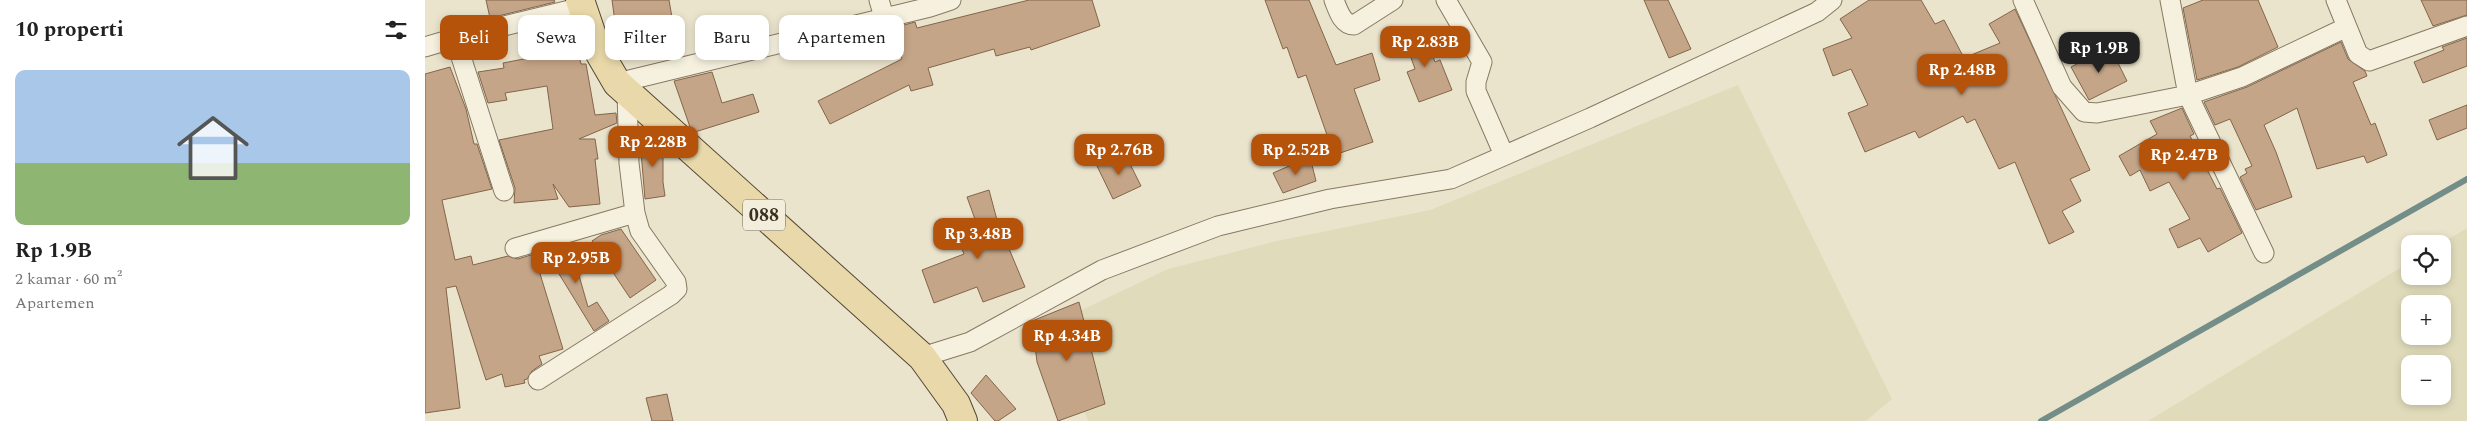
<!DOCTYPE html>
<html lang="id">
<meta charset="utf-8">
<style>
body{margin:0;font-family:Spectral,serif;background:#f6f6f6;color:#222;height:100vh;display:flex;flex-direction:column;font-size:19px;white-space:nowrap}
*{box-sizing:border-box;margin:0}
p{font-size:16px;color:#767676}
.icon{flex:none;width:28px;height:28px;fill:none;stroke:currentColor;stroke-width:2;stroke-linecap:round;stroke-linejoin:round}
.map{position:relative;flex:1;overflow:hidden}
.panel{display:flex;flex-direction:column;background:#fff;width:425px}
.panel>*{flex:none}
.guide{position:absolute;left:15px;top:15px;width:475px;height:45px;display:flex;gap:10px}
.buttons{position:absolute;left:1976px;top:235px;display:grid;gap:10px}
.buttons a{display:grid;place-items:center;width:50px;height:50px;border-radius:10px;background:#fff;box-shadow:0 2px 8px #0003;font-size:25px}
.price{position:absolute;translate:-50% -42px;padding:0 11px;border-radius:10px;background:#b45309;color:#fff;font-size:16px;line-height:32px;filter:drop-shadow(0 1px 2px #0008)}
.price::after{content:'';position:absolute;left:50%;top:30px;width:15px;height:11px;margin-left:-8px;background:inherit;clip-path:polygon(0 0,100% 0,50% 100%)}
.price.selected{background:#222;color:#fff}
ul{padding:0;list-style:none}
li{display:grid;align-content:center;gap:10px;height:265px;padding:0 15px}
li+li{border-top:1px solid #e0e0e0}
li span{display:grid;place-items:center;height:155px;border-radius:10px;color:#555}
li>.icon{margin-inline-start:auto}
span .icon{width:90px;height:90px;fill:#fffc;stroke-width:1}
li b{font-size:21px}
h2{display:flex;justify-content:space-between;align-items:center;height:60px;padding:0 15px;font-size:21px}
.pill{padding:0 18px;border-radius:10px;background:#fff;box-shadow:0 2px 8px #0003;font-size:18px;line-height:45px}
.pill.selected{background:#b45309;color:#fff}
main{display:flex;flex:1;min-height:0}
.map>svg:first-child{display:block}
</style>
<main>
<section class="panel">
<h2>10 properti<svg class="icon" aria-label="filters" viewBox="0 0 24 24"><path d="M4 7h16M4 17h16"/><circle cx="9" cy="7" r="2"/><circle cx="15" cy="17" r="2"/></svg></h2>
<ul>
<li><span style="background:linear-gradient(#a9c7e8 60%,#8fb573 0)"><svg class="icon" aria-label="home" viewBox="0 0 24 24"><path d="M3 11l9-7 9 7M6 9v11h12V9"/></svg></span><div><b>Rp 1.9B</b><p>2 kamar · 60 m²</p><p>Apartemen</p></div></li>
</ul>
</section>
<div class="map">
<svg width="2042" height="421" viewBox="0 0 2042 421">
<rect width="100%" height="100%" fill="#ebe4cd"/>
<!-- farmland -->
<path fill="#e0dcbb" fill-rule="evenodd" d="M 1313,85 L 1467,399 L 1441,421 L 663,421 L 625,325 L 743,269 L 852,241 L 1005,210 Z
M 2042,228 L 2042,421 L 1723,421 L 1985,262 L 1985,276 L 2018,276 L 2018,244 L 2015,244 ZM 1985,304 L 2018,304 L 2018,336 L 1985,336 ZM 1985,364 L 2018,364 L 2018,396 L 1985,396 Z"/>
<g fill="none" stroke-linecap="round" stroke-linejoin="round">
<!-- stream -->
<path stroke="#738e89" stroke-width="6" d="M 1616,421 L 2042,179"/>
</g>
<!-- building -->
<path fill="#c5a587" stroke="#83654a" d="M 61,0 L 129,0 L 130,2 L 65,18 Z
M 187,0 L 244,0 L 249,29 L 211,36 L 214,45 L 191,50 L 184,24 L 190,22 Z
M 604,0 L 667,0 L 675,26 L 606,50 L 605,47 L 571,56 L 569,49 L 503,68 L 508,85 L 486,91 L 484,85 L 405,124 L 393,101 L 477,59 L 468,28 L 490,22 L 492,28 Z
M 840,0 L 884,0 L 911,65 L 947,53 L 955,80 L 929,89 L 948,142 L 909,155 L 881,75 L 873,78 L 862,47 L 858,49 Z
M 1219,0 L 1243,0 L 1266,49 L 1244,58 Z
M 1444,0 L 1496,0 L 1510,24 L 1519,20 L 1539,58 L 1575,43 L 1564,24 L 1590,9 L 1665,170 L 1645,179 L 1656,201 L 1637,211 L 1649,232 L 1624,244 L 1590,162 L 1574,169 L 1550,119 L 1542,123 L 1538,116 L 1494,138 L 1490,131 L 1440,152 L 1423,113 L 1443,105 L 1426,69 L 1408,76 L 1398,49 L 1427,38 L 1415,19 Z
M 1778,0 L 1833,0 L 1853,47 L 1813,67 L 1772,80 L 1758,8 Z
M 1996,0 L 2042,0 L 2042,15 L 2008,26 Z
M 147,24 L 156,64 L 161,64 L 170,115 L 191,113 L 192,123 L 154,139 L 170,139 L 173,159 L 170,159 L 175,204 L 144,207 L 128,184 L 133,199 L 89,203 L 90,188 L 74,140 L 128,129 L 122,86 L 80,93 L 82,100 L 63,103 L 53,72 L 79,68 L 78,63 L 104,58 L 99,33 L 131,25 L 131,27 Z
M 998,28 L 1010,62 L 1015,60 L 1027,90 L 994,102 L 982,72 L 990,69 L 978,35 Z
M 2042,38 L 2042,66 L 1998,83 L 1989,62 L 2019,50 L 2017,47 Z
M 1916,42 L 1923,59 L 1940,71 L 1942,76 L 1928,82 L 1946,125 L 1950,123 L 1962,155 L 1942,163 L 1939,156 L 1892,169 L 1872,108 L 1839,125 L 1851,152 L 1867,197 L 1831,210 L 1815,177 L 1822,173 L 1820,169 L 1827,166 L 1805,119 L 1790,125 L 1779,102 L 1822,87 Z
M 1685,47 L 1702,81 L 1664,100 L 1646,67 Z
M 25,67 L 41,109 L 49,144 L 52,144 L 67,189 L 17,200 L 30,260 L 46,256 L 48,265 L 83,256 L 93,259 L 109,254 L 138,349 L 114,356 L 117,364 L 107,371 L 102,379 L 99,380 L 100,383 L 80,387 L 77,374 L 61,380 L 31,286 L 21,288 L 35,408 L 0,413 L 0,74 Z
M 287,72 L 297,103 L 328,94 L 334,112 L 270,132 L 265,127 L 249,81 Z
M 2042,105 L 2042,128 L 2012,140 L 2004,120 Z
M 1757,108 L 1769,134 L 1765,136 L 1792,189 L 1795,188 L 1817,233 L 1783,252 L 1775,238 L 1753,248 L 1744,229 L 1765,219 L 1744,182 L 1725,191 L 1715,170 L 1705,176 L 1694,156 L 1732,134 L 1725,121 Z
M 215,140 L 232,140 L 238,145 L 238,182 L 240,196 L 220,199 Z
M 699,152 L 716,186 L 688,199 L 672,166 Z
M 885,157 L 891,181 L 858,193 L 848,173 Z
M 564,190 L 572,220 L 600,287 L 558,302 L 552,287 L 509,303 L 497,270 L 539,254 L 534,242 L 555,233 L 542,197 Z
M 196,229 L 231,280 L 205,298 L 167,241 L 176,235 Z
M 145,244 L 163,307 L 172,302 L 184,321 L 169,331 L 120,251 Z
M 654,302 L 680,404 L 633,421 L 612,362 L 607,321 Z
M 561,375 L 591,409 L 573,421 L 570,421 L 546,393 Z
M 242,394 L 248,421 L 227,421 L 221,398 Z"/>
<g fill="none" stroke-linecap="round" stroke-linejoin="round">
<!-- street casing -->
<g stroke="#877862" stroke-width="21">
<path id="street" d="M 454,0 L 459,17
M 909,0 C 913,10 917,25 929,25 L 968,0
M 1021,0 L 1057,62 L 1051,82 L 1051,91 L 1079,155
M 1598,0 L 1637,87 L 1659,112 L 1672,113 L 1763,95 L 1839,253
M 1745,0 L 1763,95 L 1817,77 L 1922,27
M 1911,0 L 1933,54 L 1944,61 L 2042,26
M 30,38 L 79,191
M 0,47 L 30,38 L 157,7
M 192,83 L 505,7 L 526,0
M 90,248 L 210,213
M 497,357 L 545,342 L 677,270 L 793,226 L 905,199 L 1026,179 L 1165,118 L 1392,12 L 1407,0
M 113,380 L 246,295 L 252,289 L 251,282 L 215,231 L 210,213 L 204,163 L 202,92"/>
</g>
<!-- primary casing -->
<g stroke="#554635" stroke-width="30">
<path id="primary" d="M 155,0 L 171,47 L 192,83 L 497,357 L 531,404 L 538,421"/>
</g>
<!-- street -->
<use href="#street" stroke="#f6f1df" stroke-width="19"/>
<!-- primary -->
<use href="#primary" stroke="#e9d9aa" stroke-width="28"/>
</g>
<g text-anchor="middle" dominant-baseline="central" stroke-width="4.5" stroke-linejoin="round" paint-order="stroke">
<!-- shield labels -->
<rect fill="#f3eedb" stroke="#71685a" stroke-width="1" x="318" y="199.5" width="42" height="31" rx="4"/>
<g font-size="18" font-weight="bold" fill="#392f23">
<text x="339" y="215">088</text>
</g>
</g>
</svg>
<div class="buttons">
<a><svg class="icon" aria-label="locate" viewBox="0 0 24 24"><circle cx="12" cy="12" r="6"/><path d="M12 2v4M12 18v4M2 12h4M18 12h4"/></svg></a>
<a>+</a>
<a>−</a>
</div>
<b class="price" style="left:1000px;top:68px">Rp 2.83B</b>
<b class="price selected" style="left:1674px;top:74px">Rp 1.9B</b>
<b class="price" style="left:1537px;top:96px">Rp 2.48B</b>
<b class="price" style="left:228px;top:168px">Rp 2.28B</b>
<b class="price" style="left:694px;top:176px">Rp 2.76B</b>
<b class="price" style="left:871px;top:176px">Rp 2.52B</b>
<b class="price" style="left:1759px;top:181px">Rp 2.47B</b>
<b class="price" style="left:553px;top:260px">Rp 3.48B</b>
<b class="price" style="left:151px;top:284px">Rp 2.95B</b>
<b class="price" style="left:642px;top:362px">Rp 4.34B</b>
<div class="guide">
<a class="pill selected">Beli</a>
<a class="pill">Sewa</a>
<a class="pill">Filter</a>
<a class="pill">Baru</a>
<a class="pill">Apartemen</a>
</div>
</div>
</main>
